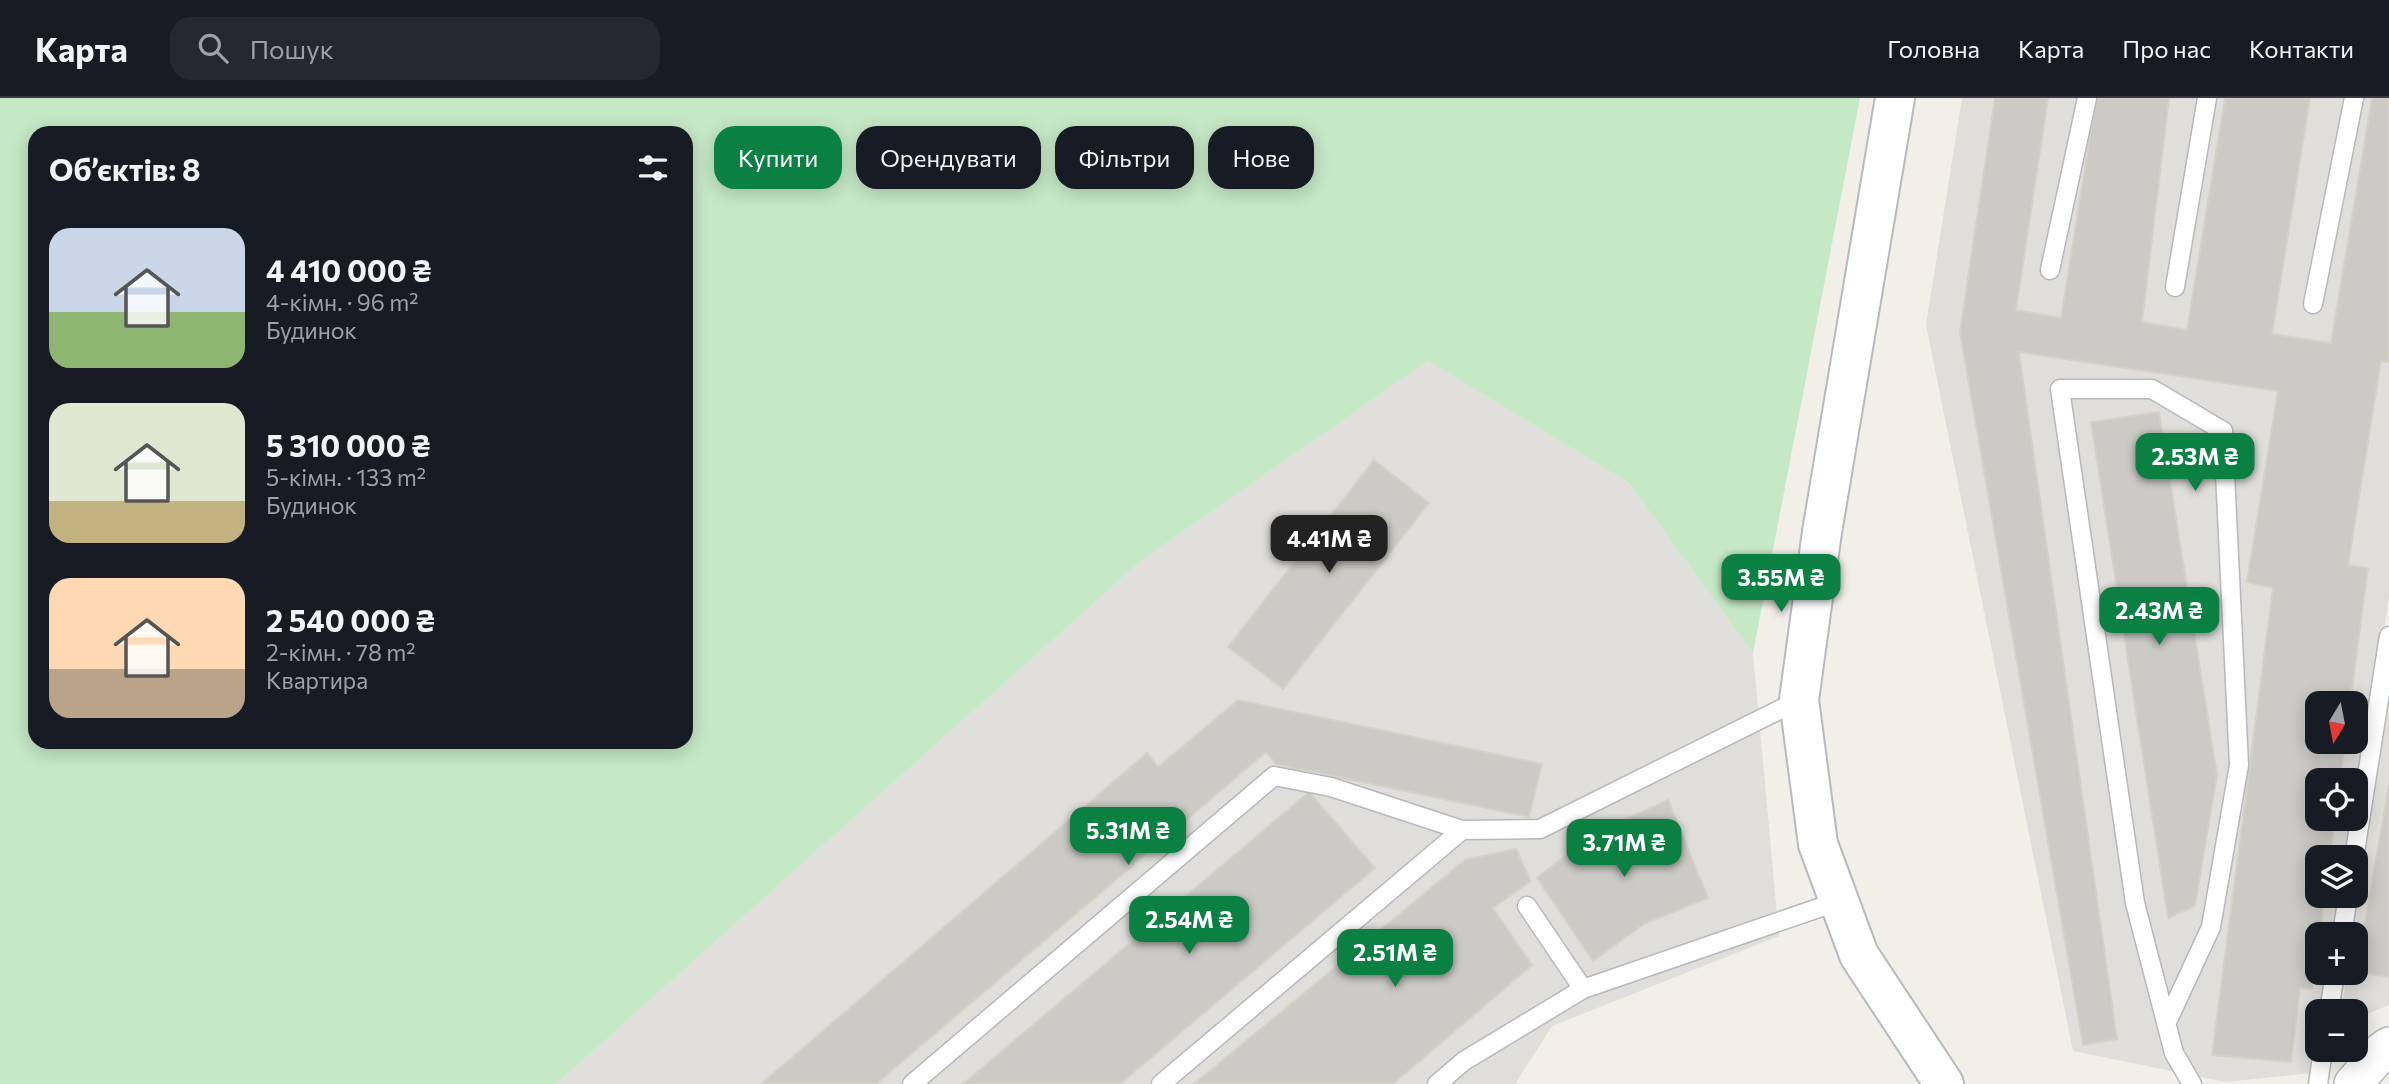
<!DOCTYPE html>
<html lang="uk">
<meta charset="utf-8">
<style>
body{margin:0;font-family:Commissioner,sans-serif;background:#242831;color:#f1f3f6;height:100vh;display:flex;flex-direction:column;font-size:26px;white-space:nowrap}
*{box-sizing:border-box;margin:0}
p{font-size:23px;color:#9ea1a6}
.icon{flex:none;width:38px;height:38px;fill:none;stroke:currentColor;stroke-width:2;stroke-linecap:round;stroke-linejoin:round}
.map{position:relative;flex:1;overflow:hidden}
.side{position:absolute;left:28px;top:28px;width:665px;height:623px;display:flex;flex-direction:column;background:#171b24;border-radius:21px;box-shadow:0 4px 18px #0003}
.side>*{flex:none}
.hud{position:absolute;left:714px;top:28px;width:665px;height:63px;display:flex;gap:14px}
.needle{width:46px;rotate:190deg}
.tools{position:absolute;left:2305px;top:593px;display:grid;gap:14px}
.tools a{display:grid;place-items:center;width:63px;height:63px;border-radius:14px;background:#171b24;box-shadow:0 4px 18px #0003;font-size:35px}
.price{position:absolute;translate:-50% -60px;padding:0 16px;border-radius:14px;background:#0b8043;color:#fff;font-size:23px;line-height:46px;filter:drop-shadow(0 2px 4px #0008)}
.price::after{content:'';position:absolute;left:50%;top:42px;width:21px;height:16px;margin-left:-10px;background:inherit;clip-path:polygon(0 0,100% 0,50% 100%)}
.price.selected{background:#222;color:#fff}
ul{padding:0;list-style:none}
li{display:flex;align-items:center;gap:21px;height:175px;padding:0 21px}
li span{display:grid;place-items:center;flex:none;width:196px;height:140px;border-radius:21px;color:#555}
li>.icon{margin-inline-start:auto}
span .icon{width:84px;height:84px;fill:#fffc;stroke-width:1}
li b{font-size:30px}
h2{display:flex;justify-content:space-between;align-items:center;height:84px;padding:0 21px;font-size:30px}
.chip{padding:0 24px;border-radius:21px;background:#171b24;box-shadow:0 4px 18px #0003;font-size:24px;line-height:63px}
.chip.selected{background:#0b8043;color:#fff}
header{display:flex;align-items:center;gap:42px;box-sizing:border-box;height:98px;padding:0 35px;background:#171b24;border-bottom:2px solid #363941}
header strong{font-size:33px}
nav{display:flex;gap:38px;margin-inline-start:auto;font-size:24px}
.search{width:490px;height:63px;background:#242831;display:flex;align-items:center;gap:18px;box-sizing:border-box;padding:0 24px;border-radius:21px;color:#9ea1a6;font-size:26px}
.map>svg:first-child{display:block}
</style>
<header>
<strong>Карта</strong>
<div class="search"><svg class="icon" aria-label="search" viewBox="0 0 24 24"><circle cx="10" cy="10" r="6"/><path d="M15 15l6 6"/></svg>Пошук</div>
<nav><a>Головна</a><a>Карта</a><a>Про нас</a><a>Контакти</a></nav>
</header>
<div class="map">
<svg width="2389" height="986" viewBox="0 0 2389 986">
<rect width="100%" height="100%" fill="#f1efe8"/>
<!-- industrial -->
<path fill="#e0deda" fill-rule="evenodd" d="M 1962,0 L 2389,0 L 2389,499 L 2356,710 L 2356,682 L 2317,682 L 2317,721 L 2354,721 L 2348,759 L 2317,760 L 2317,798 L 2341,798 L 2335,836 L 2317,836 L 2317,875 L 2329,875 L 2323,913 L 2317,914 L 2317,952 L 2313,975 L 2226,984 L 2073,953 L 1926,227 ZM 2317,606 L 2356,606 L 2356,644 L 2317,644 Z
M 1428,263 L 1629,385 L 1753,555 L 1779,838 L 1552,928 L 1515,986 L 556,986 L 1142,462 Z
M 2389,587 L 2389,907 L 2356,921 L 2356,914 L 2341,914 L 2347,875 L 2356,875 L 2356,836 L 2352,836 Z"/>
<!-- green -->
<path fill="#c5e8c5" fill-rule="evenodd" d="M 0,0 L 1860,0 L 1753,555 L 1629,385 L 1428,263 L 1142,462 L 556,986 L 0,986 ZM 35,35 L 686,35 L 686,644 L 35,644 Z"/>
<!-- building -->
<path fill="#cccac5" stroke="#d6d1c6" stroke-width="2" d="M 1995,0 L 2048,0 L 2016,212 L 2061,220 L 2096,0 L 2169,0 L 2142,224 L 2187,232 L 2225,0 L 2310,0 L 2272,236 L 2331,245 L 2372,0 L 2389,0 L 2389,264 L 2381,263 L 2348,467 L 2368,470 L 2350,606 L 2317,606 L 2317,644 L 2345,644 L 2340,682 L 2317,682 L 2317,721 L 2335,721 L 2330,760 L 2317,760 L 2317,798 L 2325,798 L 2320,836 L 2317,836 L 2312,891 L 2300,890 L 2291,964 L 2212,957 L 2273,490 L 2247,484 L 2278,293 L 2019,254 L 2117,941 L 2083,947 L 1960,234 Z
M 2159,314 L 2217,677 L 2195,808 L 2168,820 L 2091,324 Z
M 1374,362 L 1429,405 L 1283,591 L 1228,549 Z
M 1238,602 L 1542,666 L 1529,719 L 1276,666 L 1266,654 L 876,986 L 761,986 L 1147,655 L 1158,669 Z
M 2389,687 L 2389,879 L 2356,874 Z
M 1309,694 L 1375,770 L 1120,986 L 963,986 Z
M 1668,702 L 1708,800 L 1644,826 L 1593,863 L 1537,780 L 1594,735 Z
M 1516,751 L 1531,783 L 1493,810 L 1532,867 L 1393,986 L 1194,986 L 1465,762 Z"/>
<g fill="none" stroke-linecap="round" stroke-linejoin="round">
<!-- lane casing -->
<g stroke="#b5b8bc" stroke-width="21">
<path id="lane" d="M 2050,172 L 2087,0
M 2175,189 L 2207,0
M 2313,206 L 2354,0
M 2354,760 L 2389,538
M 1527,808 L 1583,891
M 2342,836 L 2348,798
M 2329,914 L 2335,875
M 2167,924 L 2211,829 L 2239,667 L 2223,333 L 2152,291 L 2060,291 L 2135,805 L 2174,955 L 2192,986
M 912,986 L 1274,678 L 1331,689 L 1462,732
M 1161,986 L 1462,732 L 1540,731 L 1799,602
M 1437,986 L 1464,963 L 1583,891 L 1839,803
M 2318,986 L 2323,952"/>
</g>
<!-- street casing -->
<g stroke="#b5b8bc" stroke-width="40">
<path id="street" d="M 2353,986 L 2382,953 L 2389,948"/>
</g>
<!-- secondary casing -->
<g stroke="#b6babf" stroke-width="42">
<path id="secondary" d="M 1895,0 L 1822,434 L 1799,602 L 1818,746 L 1859,857 L 1944,986"/>
</g>
<!-- lane -->
<use href="#lane" stroke="#fff" stroke-width="18"/>
<!-- street -->
<use href="#street" stroke="#fff" stroke-width="37"/>
<!-- secondary -->
<use href="#secondary" stroke="#fff" stroke-width="38"/>
</g>
</svg>
<div class="tools">
<a><svg class="needle" viewBox="-14 -14 28 28"><path d="M0-13l5 13h-10z" fill="#e53935"/><path d="M0 13l5-13h-10z" fill="#9ea1a6"/></svg></a>
<a><svg class="icon" aria-label="locate" viewBox="0 0 24 24"><circle cx="12" cy="12" r="6"/><path d="M12 2v4M12 18v4M2 12h4M18 12h4"/></svg></a>
<a><svg class="icon" aria-label="layers" viewBox="0 0 24 24"><path d="M12 4l9 5-9 5-9-5zM3 14l9 5 9-5"/></svg></a>
<a>+</a>
<a>−</a>
</div>
<b class="price" style="left:2195px;top:395px">2.53M ₴</b>
<b class="price selected" style="left:1329px;top:477px">4.41M ₴</b>
<b class="price" style="left:1781px;top:516px">3.55M ₴</b>
<b class="price" style="left:2159px;top:549px">2.43M ₴</b>
<b class="price" style="left:1128px;top:769px">5.31M ₴</b>
<b class="price" style="left:1624px;top:781px">3.71M ₴</b>
<b class="price" style="left:1189px;top:858px">2.54M ₴</b>
<b class="price" style="left:1395px;top:891px">2.51M ₴</b>
<div class="hud">
<a class="chip selected">Купити</a>
<a class="chip">Орендувати</a>
<a class="chip">Фільтри</a>
<a class="chip">Нове</a>
</div>
<section class="side">
<h2>Об’єктів: 8<svg class="icon" aria-label="filters" viewBox="0 0 24 24"><path d="M4 7h16M4 17h16"/><circle cx="9" cy="7" r="2"/><circle cx="15" cy="17" r="2"/></svg></h2>
<ul>
<li><span style="background:linear-gradient(#c9d6e8 60%,#8fb573 0)"><svg class="icon" aria-label="home" viewBox="0 0 24 24"><path d="M3 11l9-7 9 7M6 9v11h12V9"/></svg></span><div><b>4 410 000 ₴</b><p>4-кімн. · 96 m²</p><p>Будинок</p></div></li>
<li><span style="background:linear-gradient(#dfe7d0 70%,#c2b280 0)"><svg class="icon" aria-label="home" viewBox="0 0 24 24"><path d="M3 11l9-7 9 7M6 9v11h12V9"/></svg></span><div><b>5 310 000 ₴</b><p>5-кімн. · 133 m²</p><p>Будинок</p></div></li>
<li><span style="background:linear-gradient(#ffd9b3 65%,#b9a48a 0)"><svg class="icon" aria-label="home" viewBox="0 0 24 24"><path d="M3 11l9-7 9 7M6 9v11h12V9"/></svg></span><div><b>2 540 000 ₴</b><p>2-кімн. · 78 m²</p><p>Квартира</p></div></li>
</ul>
</section>
</div>
